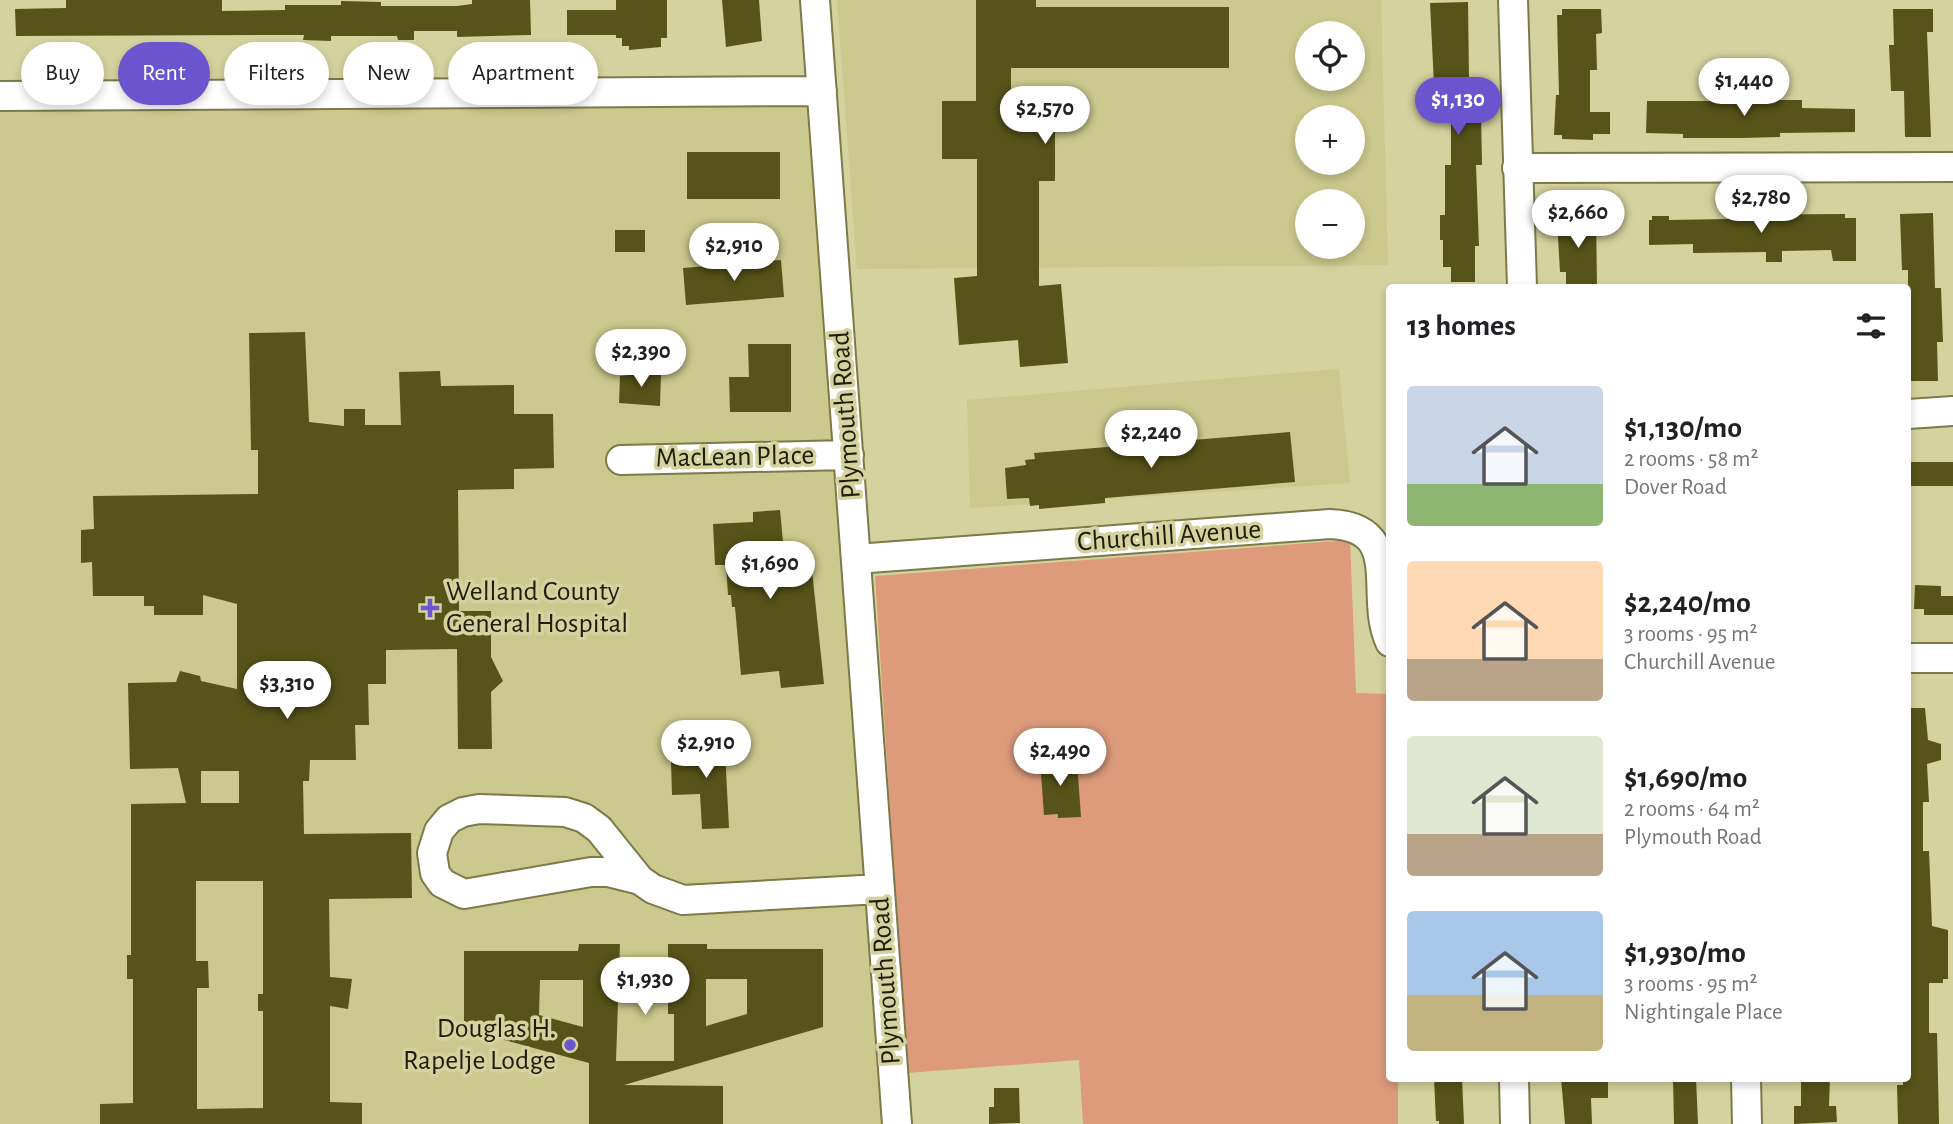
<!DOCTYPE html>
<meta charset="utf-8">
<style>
body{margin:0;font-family:"Alegreya Sans",sans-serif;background:#f2f2f2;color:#202124;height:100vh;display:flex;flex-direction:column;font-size:26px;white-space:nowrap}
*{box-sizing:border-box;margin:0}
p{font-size:23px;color:#757577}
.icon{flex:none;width:38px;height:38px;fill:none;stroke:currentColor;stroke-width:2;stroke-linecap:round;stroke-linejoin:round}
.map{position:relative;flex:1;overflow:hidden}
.panel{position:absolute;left:1386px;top:284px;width:525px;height:798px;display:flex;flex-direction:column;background:#fff;border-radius:7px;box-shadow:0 4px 10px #0003}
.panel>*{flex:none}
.hud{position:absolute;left:21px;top:42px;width:665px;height:63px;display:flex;gap:14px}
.tools{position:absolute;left:1295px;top:21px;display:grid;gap:14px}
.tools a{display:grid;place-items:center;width:70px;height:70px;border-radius:50%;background:#fff;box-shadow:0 4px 10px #0003;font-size:35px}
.price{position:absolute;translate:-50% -60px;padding:0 16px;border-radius:24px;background:#fff;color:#222;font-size:23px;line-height:46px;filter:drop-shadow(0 2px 4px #0008)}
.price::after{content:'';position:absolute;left:50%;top:42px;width:21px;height:16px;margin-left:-10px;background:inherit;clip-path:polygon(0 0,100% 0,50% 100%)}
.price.active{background:#6a55cf;color:#fff}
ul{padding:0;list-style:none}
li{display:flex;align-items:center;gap:21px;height:175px;padding:0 21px}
li span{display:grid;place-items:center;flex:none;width:196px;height:140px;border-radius:7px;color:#555}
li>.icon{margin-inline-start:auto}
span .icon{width:84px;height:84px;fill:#fffc;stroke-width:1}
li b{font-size:30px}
h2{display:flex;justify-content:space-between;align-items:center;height:84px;padding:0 21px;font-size:30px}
.pill{padding:0 24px;border-radius:32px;background:#fff;box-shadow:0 4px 10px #0003;font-size:24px;line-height:63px}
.pill.active{background:#6a55cf;color:#fff}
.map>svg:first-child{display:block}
</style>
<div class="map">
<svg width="1953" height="1124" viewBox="0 0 1953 1124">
<rect width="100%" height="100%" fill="#d4d29e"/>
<!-- built -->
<path fill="#cbc98d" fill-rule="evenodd" d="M 837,0 L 1381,0 L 1388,265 L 857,269 ZM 1307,33 L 1353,33 L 1353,79 L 1307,79 ZM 1307,117 L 1353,117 L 1353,163 L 1307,163 ZM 1307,201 L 1353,201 L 1353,247 L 1307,247 Z
M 822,91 L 897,1124 L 0,1124 L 0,96 Z
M 1339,369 L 1350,483 L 970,508 L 967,400 Z"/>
<!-- green -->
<path fill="#dd9b7c" d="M 1350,540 L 1356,693 L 1389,694 L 1390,1078 L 1398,1078 L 1398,1124 L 1083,1124 L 1079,1060 L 907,1073 L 875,576 Z"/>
<!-- building -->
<path fill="#575419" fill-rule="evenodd" d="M 66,0 L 222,0 L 222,11 L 285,10 L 285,5 L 341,5 L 341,1 L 381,2 L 381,6 L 457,6 L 472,4 L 472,0 L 530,0 L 531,35 L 457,37 L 457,31 L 414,31 L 414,40 L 398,40 L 397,36 L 331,36 L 331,41 L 303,40 L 304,35 L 285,35 L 16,36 L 15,9 L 66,8 Z
M 616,0 L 667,0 L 667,38 L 661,38 L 661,47 L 629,50 L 629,46 L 622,46 L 622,38 L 616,38 L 616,35 L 567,35 L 567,10 L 616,10 Z
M 722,0 L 759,0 L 762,41 L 726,47 Z
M 976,0 L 1036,0 L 1036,7 L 1229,7 L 1229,68 L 1011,68 L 1011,118 L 1055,118 L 1055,181 L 1039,181 L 1039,286 L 1061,284 L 1068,363 L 1020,367 L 1018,340 L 959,345 L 954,278 L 977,276 L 977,159 L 942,159 L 942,101 L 976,101 Z
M 1468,2 L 1469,78 L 1476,78 L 1477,113 L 1481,113 L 1482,165 L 1476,165 L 1479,246 L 1475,246 L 1475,282 L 1451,282 L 1451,267 L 1443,267 L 1443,240 L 1440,240 L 1440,215 L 1445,215 L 1445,165 L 1451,165 L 1451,121 L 1443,121 L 1441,85 L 1434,85 L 1430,3 Z
M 1562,9 L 1601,9 L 1602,33 L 1596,34 L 1597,70 L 1590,70 L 1590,112 L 1610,112 L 1610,134 L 1593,134 L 1593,140 L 1562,139 L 1562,135 L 1554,135 L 1556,95 L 1559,95 L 1557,15 L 1562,15 Z
M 1893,9 L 1933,9 L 1933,32 L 1927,32 L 1931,137 L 1905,137 L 1904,91 L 1891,91 L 1889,45 L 1894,45 Z
M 1720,95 L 1780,95 L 1780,100 L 1802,100 L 1802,108 L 1855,109 L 1855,132 L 1780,133 L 1780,137 L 1741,138 L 1683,138 L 1683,134 L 1646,133 L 1647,101 L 1720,101 Z
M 687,152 L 780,152 L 780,199 L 687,199 Z
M 1933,213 L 1935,288 L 1941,288 L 1943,342 L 1937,342 L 1938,381 L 1908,381 L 1908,270 L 1902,270 L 1900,214 Z
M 1845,214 L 1845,218 L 1856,218 L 1856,261 L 1833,261 L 1831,250 L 1782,251 L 1782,262 L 1766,262 L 1766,252 L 1693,253 L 1693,244 L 1649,245 L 1649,220 L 1652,220 L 1652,216 L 1669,216 L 1669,220 L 1728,219 L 1728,215 Z
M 1596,215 L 1597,287 L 1566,287 L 1566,272 L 1560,272 L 1557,220 L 1565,220 L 1565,216 Z
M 615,230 L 645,230 L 645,252 L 615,252 Z
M 781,260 L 784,297 L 686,305 L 683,268 Z
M 305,332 L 309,422 L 344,426 L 344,409 L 365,409 L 365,425 L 401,425 L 399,372 L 440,371 L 441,386 L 514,385 L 514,414 L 553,414 L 554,468 L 514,469 L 514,489 L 458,490 L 459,611 L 491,611 L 491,657 L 503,681 L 491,692 L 492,749 L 458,749 L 457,649 L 386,650 L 386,684 L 368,684 L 369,725 L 355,725 L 356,760 L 310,760 L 309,781 L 303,781 L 304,834 L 411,833 L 412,898 L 329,899 L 330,977 L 352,979 L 348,1009 L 330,1006 L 330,1102 L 362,1103 L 362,1124 L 100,1124 L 100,1104 L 133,1103 L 133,979 L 127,979 L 127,955 L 131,955 L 131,804 L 186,803 L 178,768 L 130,769 L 128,683 L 176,682 L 180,671 L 200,676 L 201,681 L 237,689 L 237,604 L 203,595 L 203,615 L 154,615 L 154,606 L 144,606 L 144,596 L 93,596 L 92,562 L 81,563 L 81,530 L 94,529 L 93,496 L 258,494 L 258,450 L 251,450 L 249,333 ZM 201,771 L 239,771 L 239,803 L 201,803 ZM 196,881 L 263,881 L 263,994 L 258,994 L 258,1011 L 263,1011 L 263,1108 L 197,1109 L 197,988 L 209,988 L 208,961 L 196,961 Z
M 748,344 L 791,344 L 791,412 L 730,412 L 729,377 L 749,377 Z
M 637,374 L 661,374 L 660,406 L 619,403 L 620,376 Z
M 1290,432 L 1295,482 L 1105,498 L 1105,503 L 1039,509 L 1039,505 L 1030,506 L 1029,498 L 1007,499 L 1005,468 L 1026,465 L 1025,460 L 1035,459 L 1034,453 Z
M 1908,462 L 1953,462 L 1953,486 L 1908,486 Z
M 780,510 L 785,563 L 811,561 L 824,684 L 781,688 L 779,671 L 741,675 L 735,607 L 732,607 L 731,595 L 728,595 L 726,565 L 715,565 L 713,524 L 753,522 L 753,512 Z
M 1915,585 L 1941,586 L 1941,596 L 1953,596 L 1953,615 L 1924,615 L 1924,609 L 1914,609 Z
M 1908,708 L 1925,708 L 1928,740 L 1941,744 L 1941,760 L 1927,764 L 1929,802 L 1923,802 L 1923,851 L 1929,851 L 1932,926 L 1948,930 L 1948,979 L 1943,979 L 1943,983 L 1929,983 L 1929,1033 L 1937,1033 L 1939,1124 L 1898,1124 L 1897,1085 L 1903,1085 L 1903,1078 L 1908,1078 Z
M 724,732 L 729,828 L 702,829 L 700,794 L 672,795 L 671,762 L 699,760 L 697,733 Z
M 1063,759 L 1063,763 L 1077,762 L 1081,817 L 1058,818 L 1058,814 L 1044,815 L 1040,760 Z
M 579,944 L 620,944 L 616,1061 L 674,1061 L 674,1014 L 668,1014 L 668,944 L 707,944 L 707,949 L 823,949 L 823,1027 L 624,1085 L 723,1086 L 723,1124 L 589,1124 L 589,1063 L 464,1029 L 464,951 L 578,951 ZM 706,979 L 747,979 L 747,1014 L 706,1026 ZM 540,980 L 583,980 L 583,1027 L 539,1015 Z
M 1434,1078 L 1462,1078 L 1464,1124 L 1439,1124 L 1439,1121 L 1436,1121 Z
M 1561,1078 L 1608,1079 L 1608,1098 L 1591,1098 L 1592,1124 L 1565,1124 Z
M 1673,1078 L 1696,1078 L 1698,1124 L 1674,1124 Z
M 1801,1078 L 1830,1078 L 1829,1106 L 1836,1106 L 1837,1122 L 1794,1124 L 1794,1106 L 1801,1106 Z
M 994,1088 L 1019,1088 L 1020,1123 L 989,1124 L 989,1107 L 994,1107 Z"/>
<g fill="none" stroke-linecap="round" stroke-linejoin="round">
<!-- minor casing -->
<g stroke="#7c7a49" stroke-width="32">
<path id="minor" d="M 815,0 L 897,1124
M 1513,0 L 1522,287
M 0,96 L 822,91
M 1517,168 L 1953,167
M 1908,414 L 1953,411
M 621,460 L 849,455
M 856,559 L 1330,524 C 1406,527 1368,595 1390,642
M 1908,658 L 1953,658
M 640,880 L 608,872 L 591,872 L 464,894 L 442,883 L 435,873 L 432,853 L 439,831 L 449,819 L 463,812 L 479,809 L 565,812 L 584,818 L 599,829 L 640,880 L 653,889 L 683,900 L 880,889
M 1514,1078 L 1515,1124
M 1746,1078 L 1747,1124"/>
</g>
<!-- minor -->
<use href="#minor" stroke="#fff" stroke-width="28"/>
</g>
<!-- markers -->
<g fill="#6a55cf" stroke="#d4d29e" stroke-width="2.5">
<path d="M426.5 597.5h7v7h7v7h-7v7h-7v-7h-7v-7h7z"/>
<circle cx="570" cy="1045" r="7"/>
</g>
<g text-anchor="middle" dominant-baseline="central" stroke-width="7" stroke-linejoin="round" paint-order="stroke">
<!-- street labels -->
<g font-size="28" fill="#1e1d09" stroke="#d4d29e">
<text transform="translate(846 415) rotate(-94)">Plymouth Road</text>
<text transform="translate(735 457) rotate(-1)">MacLean Place</text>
<text transform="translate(1169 536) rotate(-4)">Churchill Avenue</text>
<text transform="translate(886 981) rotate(-94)">Plymouth Road</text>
</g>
<!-- poi labels -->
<g font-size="28" fill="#1e1d09" stroke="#d4d29e" text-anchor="start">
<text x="446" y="592">Welland County<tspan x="446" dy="32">General Hospital</tspan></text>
<text x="556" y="1029" text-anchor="end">Douglas H.<tspan x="556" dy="32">Rapelje Lodge</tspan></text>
</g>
</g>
</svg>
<div class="tools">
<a><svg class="icon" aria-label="locate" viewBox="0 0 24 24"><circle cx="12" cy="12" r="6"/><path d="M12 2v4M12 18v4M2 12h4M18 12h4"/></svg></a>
<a>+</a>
<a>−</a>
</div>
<b class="price" style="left:1744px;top:118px">$1,440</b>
<b class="price active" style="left:1458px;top:137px">$1,130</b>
<b class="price" style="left:1045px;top:146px">$2,570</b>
<b class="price" style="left:1761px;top:235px">$2,780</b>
<b class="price" style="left:1578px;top:250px">$2,660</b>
<b class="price" style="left:734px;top:283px">$2,910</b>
<b class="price" style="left:641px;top:389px">$2,390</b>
<b class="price" style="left:1151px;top:470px">$2,240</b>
<b class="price" style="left:770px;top:601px">$1,690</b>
<b class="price" style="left:287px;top:721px">$3,310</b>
<b class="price" style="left:706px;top:780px">$2,910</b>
<b class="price" style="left:1060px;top:788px">$2,490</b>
<b class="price" style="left:645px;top:1017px">$1,930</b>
<div class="hud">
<a class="pill">Buy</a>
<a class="pill active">Rent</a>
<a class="pill">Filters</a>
<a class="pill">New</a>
<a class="pill">Apartment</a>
</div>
<section class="panel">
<h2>13 homes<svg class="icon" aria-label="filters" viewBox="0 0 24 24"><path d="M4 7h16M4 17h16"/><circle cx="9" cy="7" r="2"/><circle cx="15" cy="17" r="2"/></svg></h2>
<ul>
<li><span style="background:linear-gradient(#c9d6e8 70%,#8fb573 0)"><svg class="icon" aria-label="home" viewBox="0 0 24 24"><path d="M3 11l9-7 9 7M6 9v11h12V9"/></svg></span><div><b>$1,130/mo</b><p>2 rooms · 58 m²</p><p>Dover Road</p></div></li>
<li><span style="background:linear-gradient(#ffd9b3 70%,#b9a48a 0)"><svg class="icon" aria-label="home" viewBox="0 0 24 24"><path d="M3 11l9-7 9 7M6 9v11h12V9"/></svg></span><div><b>$2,240/mo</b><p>3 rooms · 95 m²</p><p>Churchill Avenue</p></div></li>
<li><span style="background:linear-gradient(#dfe7d0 70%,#b9a48a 0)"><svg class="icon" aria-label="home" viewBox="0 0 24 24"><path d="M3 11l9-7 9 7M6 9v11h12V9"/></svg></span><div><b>$1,690/mo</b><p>2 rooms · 64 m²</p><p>Plymouth Road</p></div></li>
<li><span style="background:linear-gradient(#a9c7e8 60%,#c2b280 0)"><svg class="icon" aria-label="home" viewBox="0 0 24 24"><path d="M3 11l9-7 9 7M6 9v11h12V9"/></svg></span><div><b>$1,930/mo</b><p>3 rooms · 95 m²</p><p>Nightingale Place</p></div></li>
</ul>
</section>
</div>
